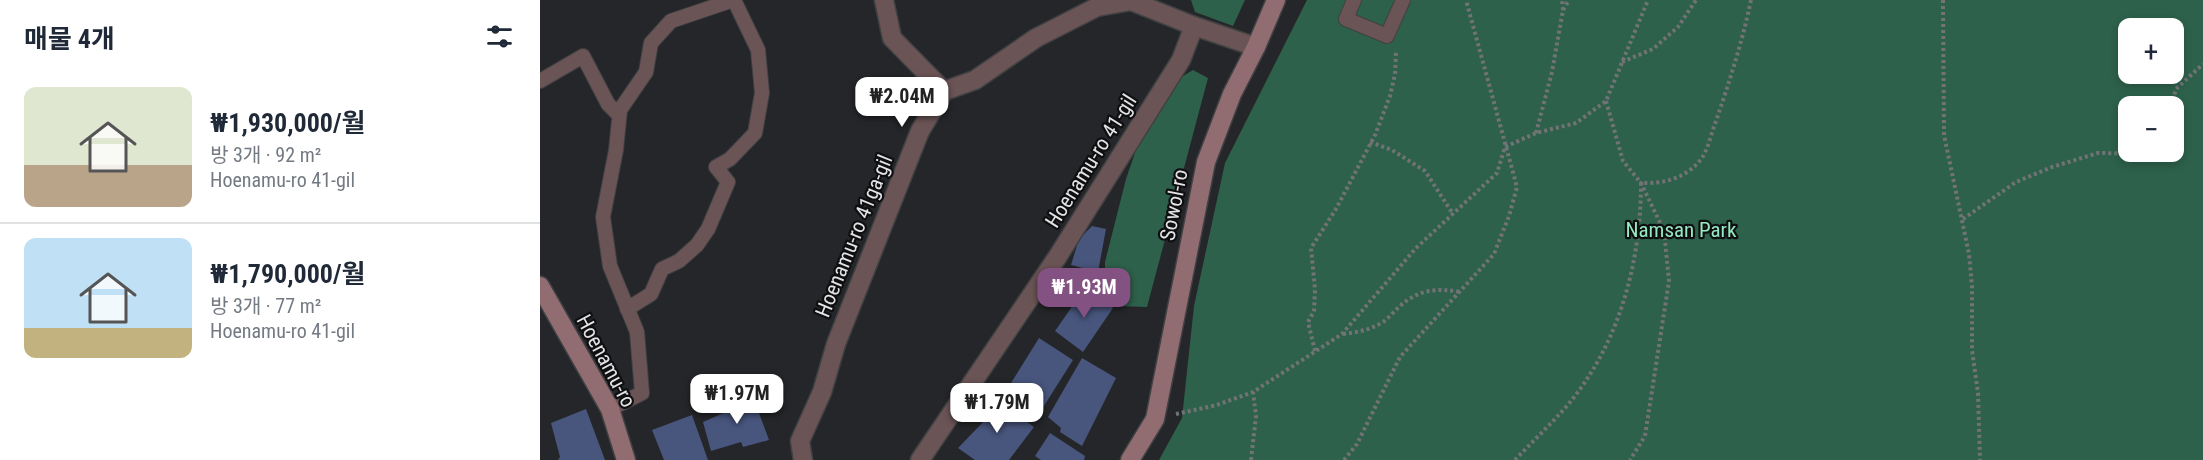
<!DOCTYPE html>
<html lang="ko">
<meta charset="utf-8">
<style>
body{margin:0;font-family:"Roboto Condensed","Noto Sans KR",sans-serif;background:#f2f2f3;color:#1f2937;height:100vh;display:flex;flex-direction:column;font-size:22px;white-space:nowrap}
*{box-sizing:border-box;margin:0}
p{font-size:20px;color:#747a83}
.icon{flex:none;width:33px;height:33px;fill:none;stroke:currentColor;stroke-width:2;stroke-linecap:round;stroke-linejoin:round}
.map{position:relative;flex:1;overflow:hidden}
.sheet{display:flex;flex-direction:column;background:#fff;width:540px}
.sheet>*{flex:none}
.tools{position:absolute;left:1578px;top:18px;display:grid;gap:12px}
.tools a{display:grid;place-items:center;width:66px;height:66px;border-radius:12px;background:#fff;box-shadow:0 3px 9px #0003;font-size:30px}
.price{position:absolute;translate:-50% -51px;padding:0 14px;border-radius:12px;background:#fff;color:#222;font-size:20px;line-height:39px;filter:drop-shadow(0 2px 3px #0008)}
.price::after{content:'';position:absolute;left:50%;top:36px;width:18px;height:14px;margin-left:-9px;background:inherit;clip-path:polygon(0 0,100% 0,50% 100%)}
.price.selected{background:#835283;color:#fff}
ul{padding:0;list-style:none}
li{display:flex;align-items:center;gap:18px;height:150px;padding:0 24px}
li+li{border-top:2px solid #e0e1e3}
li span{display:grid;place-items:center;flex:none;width:168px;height:120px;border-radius:12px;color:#555}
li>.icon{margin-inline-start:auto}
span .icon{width:72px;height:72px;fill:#fffc;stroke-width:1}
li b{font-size:26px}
h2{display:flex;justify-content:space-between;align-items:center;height:72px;padding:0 24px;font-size:26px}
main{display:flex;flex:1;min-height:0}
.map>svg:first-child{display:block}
</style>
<main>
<section class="sheet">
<h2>매물 4개<svg class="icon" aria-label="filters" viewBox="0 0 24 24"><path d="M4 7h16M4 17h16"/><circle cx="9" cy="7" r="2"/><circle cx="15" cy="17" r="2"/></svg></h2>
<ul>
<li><span style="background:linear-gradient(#dfe7d0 65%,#b9a48a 0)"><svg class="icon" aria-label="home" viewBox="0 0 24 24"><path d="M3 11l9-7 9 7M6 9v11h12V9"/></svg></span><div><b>₩1,930,000/월</b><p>방 3개 · 92 m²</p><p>Hoenamu-ro 41-gil</p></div></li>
<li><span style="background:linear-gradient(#bfe0f5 75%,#c2b280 0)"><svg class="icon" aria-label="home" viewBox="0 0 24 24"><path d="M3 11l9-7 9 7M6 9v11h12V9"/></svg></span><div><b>₩1,790,000/월</b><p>방 3개 · 77 m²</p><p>Hoenamu-ro 41-gil</p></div></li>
</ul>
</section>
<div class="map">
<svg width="1663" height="460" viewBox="0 0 1663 460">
<rect width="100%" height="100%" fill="#252629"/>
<!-- forest -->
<path fill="#2d614b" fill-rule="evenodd" d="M 651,0 L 705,0 L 693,26 L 655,12 Z
M 767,0 L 1663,0 L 1663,460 L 619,460 L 642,418 L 654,306 L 685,163 ZM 1588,28 L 1634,28 L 1634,74 L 1588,74 ZM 1588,106 L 1634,106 L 1634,152 L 1588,152 Z
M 653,70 L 668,78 L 607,307 L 577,306 L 569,300 L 565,280 L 565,262 L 586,179 L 599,141 L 640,78 Z"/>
<!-- building -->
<path fill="#48557d" d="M 552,226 L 566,229 L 558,272 L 531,265 L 539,239 Z
M 547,285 L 573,308 L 543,352 L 515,331 Z
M 499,338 L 533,360 L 497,417 L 469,401 L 477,388 L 471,383 Z
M 542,358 L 576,378 L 542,446 L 520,432 L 521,428 L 508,417 Z
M 212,394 L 229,440 L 203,447 L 201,442 L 171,451 L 163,422 L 188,411 L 186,404 Z
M 453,396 L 494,427 L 469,460 L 435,460 L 418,448 L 446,419 L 439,415 Z
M 46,409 L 65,460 L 18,460 L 20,457 L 11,423 Z
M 152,415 L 168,460 L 124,460 L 112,430 Z
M 510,433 L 545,456 L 544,460 L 501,460 L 495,456 Z"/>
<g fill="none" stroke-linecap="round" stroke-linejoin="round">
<!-- lane casing -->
<g stroke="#404143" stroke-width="16">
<path id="lane" d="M 814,0 L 806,19 L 847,36 L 863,0
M 0,81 L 43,56 L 68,104 L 79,115
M 87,309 L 111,294 L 122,269 L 139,261 L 157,245 L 168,229 L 188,182 L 176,167 L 190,159 L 215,133 L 222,93 L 218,50 L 194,0
M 70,409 L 102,393 L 97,332 L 70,266 L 63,217 L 76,150 L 80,110 L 106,72 L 111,43 L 131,21 L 193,0"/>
</g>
<!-- street casing -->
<g stroke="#404143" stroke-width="21">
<path id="street" d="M 344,0 L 352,38 L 404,91
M 263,460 L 260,441 L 282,392 L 296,344 L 380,131 L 404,91 L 435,80 L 496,38 L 557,7 L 591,1 L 654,26
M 380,460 L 518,256 L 641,60 L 654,26 L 716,47"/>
</g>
<!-- secondary casing -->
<g stroke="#404143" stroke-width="21">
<path id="secondary" d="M 0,286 L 70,409 L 86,460
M 590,460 L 615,419 L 666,162 L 692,94 L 716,47 L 736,0"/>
</g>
<!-- path -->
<path stroke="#727375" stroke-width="4" stroke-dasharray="3 3" stroke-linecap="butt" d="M 1403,0 L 1404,135 L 1429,254 L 1432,286 L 1432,350 L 1438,393 L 1440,460
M 1023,10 L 1029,0
M 1082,62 L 1113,49 L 1138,27 L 1156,0
M 1066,101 L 1083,161 L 1101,183 L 1124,231 L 1129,281 L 1105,436 L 1090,460
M 1631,106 L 1636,89 L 1663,64
M 996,133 L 1012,72 L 1023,10 L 1022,0
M 830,142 L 852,150 L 885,171 L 913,214
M 1423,219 L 1476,182 L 1512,167 L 1558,153 L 1617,154 L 1617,152
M 803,334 C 818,332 830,330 843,322 C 849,318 854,311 860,306 C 879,289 897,288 921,292
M 775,351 L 768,322 L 774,311 L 775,289 L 771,248 L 796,209 L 835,135 L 850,96 L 855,74 L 856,51
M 636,414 L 677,405 L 713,392 L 802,334 L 876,248 L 957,173 L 965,147 L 996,133 L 1036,123 L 1066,101 L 1108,0
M 711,460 L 716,416 L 713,392
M 804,460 L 817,444 L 860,357 L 954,254 L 969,216 L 977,187 L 926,0
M 975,460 C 992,442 1010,425 1026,407 C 1079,345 1101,263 1101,183 C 1124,184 1147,178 1162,158 C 1168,149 1171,134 1175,124 C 1189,83 1202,43 1211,0"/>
<!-- lane -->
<use href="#lane" stroke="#6b5456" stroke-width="14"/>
<!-- street -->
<use href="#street" stroke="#6b5456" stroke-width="18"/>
<!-- secondary -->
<use href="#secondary" stroke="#916d71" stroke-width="18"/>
</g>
<g text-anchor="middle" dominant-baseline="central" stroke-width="4.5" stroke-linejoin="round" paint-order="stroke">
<!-- street labels -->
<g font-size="21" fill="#e3e4e5" stroke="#0f0f11">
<text transform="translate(551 161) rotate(-58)">Hoenamu-ro 41-gil</text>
<text transform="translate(634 205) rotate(-79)">Sowol-ro</text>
<text transform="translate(314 236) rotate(-68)">Hoenamu-ro 41ga-gil</text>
<text transform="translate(66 361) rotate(62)">Hoenamu-ro</text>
</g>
<!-- park labels -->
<g font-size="21" fill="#95e8c1" stroke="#0f0f11">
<text x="1141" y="230">Namsan Park</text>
</g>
</g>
</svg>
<div class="tools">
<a>+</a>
<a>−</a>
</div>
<b class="price" style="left:362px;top:128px">₩2.04M</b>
<b class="price selected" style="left:544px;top:319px">₩1.93M</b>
<b class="price" style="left:197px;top:425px">₩1.97M</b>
<b class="price" style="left:457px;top:434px">₩1.79M</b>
</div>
</main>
